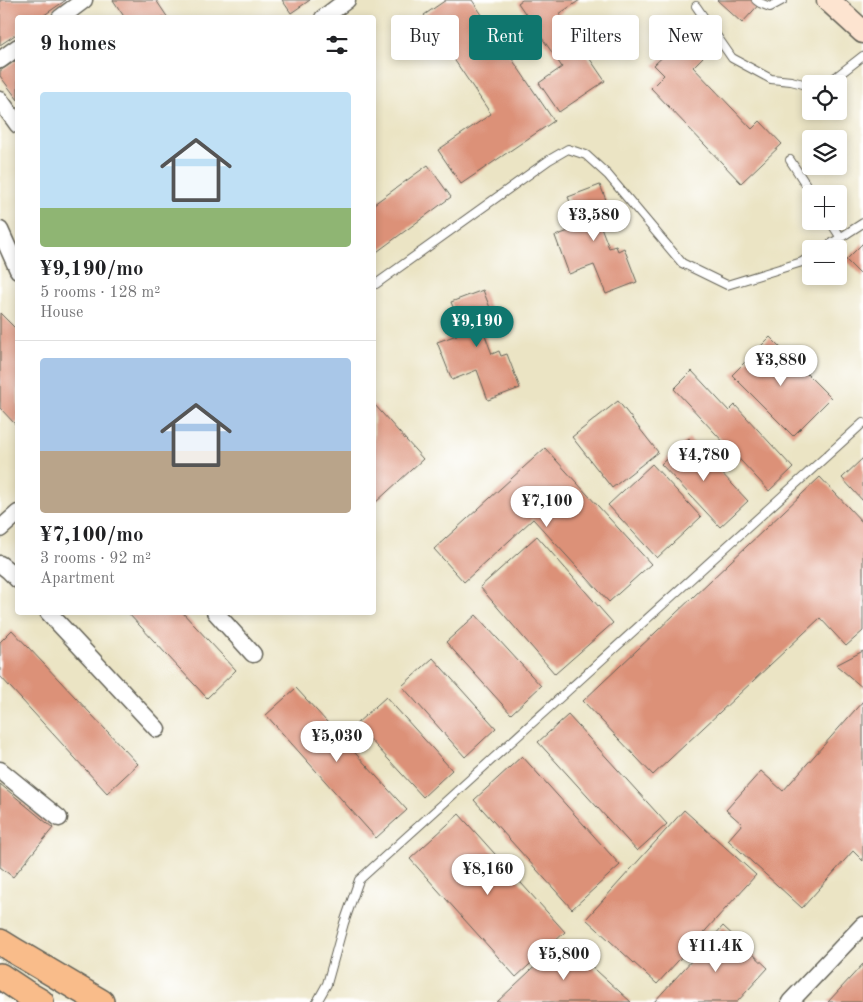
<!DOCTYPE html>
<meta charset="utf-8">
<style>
body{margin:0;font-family:"Old Standard TT",serif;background:#f2f2f2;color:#202124;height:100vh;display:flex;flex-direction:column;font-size:19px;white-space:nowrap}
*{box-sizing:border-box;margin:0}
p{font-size:16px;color:#757577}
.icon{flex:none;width:28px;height:28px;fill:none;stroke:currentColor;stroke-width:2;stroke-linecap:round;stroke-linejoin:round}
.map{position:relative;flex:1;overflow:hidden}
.panel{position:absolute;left:15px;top:15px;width:361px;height:600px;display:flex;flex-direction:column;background:#fff;border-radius:5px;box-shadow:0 2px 8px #0003}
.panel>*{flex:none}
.guide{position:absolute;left:391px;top:15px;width:396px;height:45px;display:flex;gap:10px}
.tools{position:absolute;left:802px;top:75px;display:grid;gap:10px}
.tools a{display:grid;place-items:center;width:45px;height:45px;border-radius:5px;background:#fff;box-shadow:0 2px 8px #0003;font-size:25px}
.price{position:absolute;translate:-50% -42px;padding:0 11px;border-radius:18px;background:#fff;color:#222;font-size:16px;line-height:32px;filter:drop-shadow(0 1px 2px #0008)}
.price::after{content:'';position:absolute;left:50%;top:30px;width:15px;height:11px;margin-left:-8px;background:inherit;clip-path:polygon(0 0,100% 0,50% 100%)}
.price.selected{background:#0f766e;color:#fff}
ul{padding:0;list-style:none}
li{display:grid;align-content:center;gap:10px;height:265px;padding:0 25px}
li+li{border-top:1px solid #e0e0e0}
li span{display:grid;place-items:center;height:155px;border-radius:5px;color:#555}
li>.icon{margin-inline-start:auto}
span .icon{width:90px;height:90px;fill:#fffc;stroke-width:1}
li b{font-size:21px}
h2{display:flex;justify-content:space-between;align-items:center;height:60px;padding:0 25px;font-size:21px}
.pill{padding:0 18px;border-radius:5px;background:#fff;box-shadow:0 2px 8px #0003;font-size:18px;line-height:45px}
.pill.selected{background:#0f766e;color:#fff}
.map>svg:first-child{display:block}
</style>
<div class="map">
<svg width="863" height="1002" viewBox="0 0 863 1002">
<rect width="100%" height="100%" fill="#fff"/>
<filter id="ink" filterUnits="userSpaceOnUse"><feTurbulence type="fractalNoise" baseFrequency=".02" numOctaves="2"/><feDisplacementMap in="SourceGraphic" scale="10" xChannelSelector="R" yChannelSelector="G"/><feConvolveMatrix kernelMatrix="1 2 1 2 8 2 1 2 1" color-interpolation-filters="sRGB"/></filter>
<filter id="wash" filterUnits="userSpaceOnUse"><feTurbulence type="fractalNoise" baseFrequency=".0096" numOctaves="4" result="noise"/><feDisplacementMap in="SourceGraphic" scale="20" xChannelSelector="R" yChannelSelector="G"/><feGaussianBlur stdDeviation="1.12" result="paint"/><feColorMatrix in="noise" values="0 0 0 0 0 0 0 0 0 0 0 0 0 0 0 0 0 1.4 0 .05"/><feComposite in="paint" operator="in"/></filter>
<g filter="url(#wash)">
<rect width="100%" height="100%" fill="#ebe4c4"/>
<g id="blocks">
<!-- building -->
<path fill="#dc9178" d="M 0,0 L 66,0 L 40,18 L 18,18 L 18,33 L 0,45 Z
M 113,0 L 156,0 L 168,18 L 125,18 Z
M 282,0 L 310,0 L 291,13 Z
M 446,0 L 472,0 L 554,121 L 461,184 L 438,150 L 491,114 L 424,15 Z
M 522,0 L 580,0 L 559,14 L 605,81 L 559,112 L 539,83 L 562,67 L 518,3 Z
M 717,0 L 763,0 L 742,23 Z
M 677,30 L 703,57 L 693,67 L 752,129 L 760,121 L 782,144 L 741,183 L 651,88 L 664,75 L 654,65 L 672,48 L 665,41 Z
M 18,59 L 18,100 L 0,76 L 0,71 Z
M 428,165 L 451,197 L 374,254 L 374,204 Z
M 600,185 L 613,217 L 603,221 L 605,226 L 601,227 L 609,248 L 616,246 L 618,251 L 624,248 L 637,282 L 606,294 L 594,265 L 569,274 L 555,236 L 574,229 L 569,217 L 575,214 L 568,197 Z
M 863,243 L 863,277 L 846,260 Z
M 483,290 L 496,323 L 486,327 L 488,332 L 484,333 L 492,354 L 499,351 L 501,356 L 507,354 L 520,388 L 488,400 L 477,370 L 452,380 L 437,342 L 457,335 L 453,322 L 458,320 L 451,302 Z
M 0,313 L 18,331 L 18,422 L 15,424 L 0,408 Z
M 770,337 L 831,398 L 793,436 L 732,375 Z
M 692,371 L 729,411 L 735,405 L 793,468 L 769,491 L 674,389 Z
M 618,401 L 658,452 L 612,488 L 572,437 Z
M 374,404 L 423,459 L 375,503 L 374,502 Z
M 689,438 L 748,501 L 720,527 L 661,464 Z
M 545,448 L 651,564 L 609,602 L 533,519 L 464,582 L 434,549 Z
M 863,458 L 863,501 L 842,478 Z
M 652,464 L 701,517 L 657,558 L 608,505 Z
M 820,477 L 863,523 L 863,631 L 846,646 L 820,618 L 653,775 L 583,701 Z
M 537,536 L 613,623 L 555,674 L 480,587 Z
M 127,612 L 182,612 L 236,670 L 207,698 Z
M 476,615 L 541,686 L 511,714 L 446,642 Z
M 12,630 L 138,764 L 107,793 L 0,676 L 0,642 Z
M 863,651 L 863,688 L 836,665 Z
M 433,658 L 496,728 L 465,757 L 402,686 Z
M 296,688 L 407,810 L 376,838 L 266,715 Z
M 386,697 L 452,770 L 423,797 L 356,724 Z
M 863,701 L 863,861 L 853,851 L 802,908 L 728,840 L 742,824 L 726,810 L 761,771 L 783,791 Z
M 568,715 L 667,824 L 637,851 L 538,742 Z
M 522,756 L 620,865 L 572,909 L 474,800 Z
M 0,784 L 53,828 L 13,877 L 0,867 Z
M 684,810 L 756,875 L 657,984 L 586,919 Z
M 459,814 L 565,932 L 516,977 L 410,859 Z
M 723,926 L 768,968 L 737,1002 L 654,1002 Z
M 563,940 L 631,1002 L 497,1002 Z
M 863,964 L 863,1002 L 828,1002 Z"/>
</g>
</g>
<g filter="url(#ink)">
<use href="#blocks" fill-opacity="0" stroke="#646257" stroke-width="1"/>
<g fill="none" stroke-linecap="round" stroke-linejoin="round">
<!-- service casing -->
<g stroke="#646257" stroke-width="10">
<path id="service" d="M 756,0 L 760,3 L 770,7 L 783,0
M 696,6 L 732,58 L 771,79 L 791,81 L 811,86
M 827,84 L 863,56
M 790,160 L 812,194
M 830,221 L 841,238
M 823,249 L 863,223
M 376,284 L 549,160 L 568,149 L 586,155 L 608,175 L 682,263 L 727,285 L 802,262 L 811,256
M 317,1002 L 327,984 L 344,923 L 359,880 L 863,423"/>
</g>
<!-- minor casing -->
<g stroke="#646257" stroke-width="19">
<path id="minor" d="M 60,18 L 84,0
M 323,18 L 347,0
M 0,60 L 18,47
M 0,100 L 18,125
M 0,230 L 18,270
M 0,529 L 18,513
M 0,564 L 9,571 L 18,580
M 48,612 L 157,729
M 215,612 L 253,654
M 0,770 L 59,818
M 790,1002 L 863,925"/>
</g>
<!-- secondary casing -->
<g stroke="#646257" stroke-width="25">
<path id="secondary" d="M 828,0 L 863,32"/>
</g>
<!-- primary casing -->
<g stroke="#646257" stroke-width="28">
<path id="primary" d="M 0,942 L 13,950 L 101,1002
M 0,976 L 24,992 L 41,1002"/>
</g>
<!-- service -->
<use href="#service" stroke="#fff" stroke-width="8"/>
<!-- minor -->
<use href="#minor" stroke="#fff" stroke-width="16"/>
<!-- secondary -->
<use href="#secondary" stroke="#fde4d0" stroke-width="22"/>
<!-- primary -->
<use href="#primary" stroke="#f9bc8a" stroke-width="25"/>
</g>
</g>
</svg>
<div class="tools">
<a><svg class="icon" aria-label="locate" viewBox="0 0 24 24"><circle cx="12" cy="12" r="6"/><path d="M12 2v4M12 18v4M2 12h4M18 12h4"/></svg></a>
<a><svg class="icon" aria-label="layers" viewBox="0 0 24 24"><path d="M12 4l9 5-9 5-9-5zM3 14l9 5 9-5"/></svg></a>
<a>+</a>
<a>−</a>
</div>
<b class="price" style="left:594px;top:242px">¥3,580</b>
<b class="price selected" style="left:477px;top:348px">¥9,190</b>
<b class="price" style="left:781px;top:387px">¥3,880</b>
<b class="price" style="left:704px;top:482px">¥4,780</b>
<b class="price" style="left:547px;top:528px">¥7,100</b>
<b class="price" style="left:337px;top:763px">¥5,030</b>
<b class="price" style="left:488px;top:896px">¥8,160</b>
<b class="price" style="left:716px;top:973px">¥11.4K</b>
<b class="price" style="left:564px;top:981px">¥5,800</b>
<div class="guide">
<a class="pill">Buy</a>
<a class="pill selected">Rent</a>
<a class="pill">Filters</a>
<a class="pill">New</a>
</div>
<section class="panel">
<h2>9 homes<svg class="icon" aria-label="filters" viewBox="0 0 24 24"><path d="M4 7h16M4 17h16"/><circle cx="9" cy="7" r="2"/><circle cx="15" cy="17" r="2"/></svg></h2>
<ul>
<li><span style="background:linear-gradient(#bfe0f5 75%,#8fb573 0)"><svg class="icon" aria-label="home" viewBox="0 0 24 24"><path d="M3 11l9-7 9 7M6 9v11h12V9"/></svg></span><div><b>¥9,190/mo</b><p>5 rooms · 128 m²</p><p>House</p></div></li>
<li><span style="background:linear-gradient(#a9c7e8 60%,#b9a48a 0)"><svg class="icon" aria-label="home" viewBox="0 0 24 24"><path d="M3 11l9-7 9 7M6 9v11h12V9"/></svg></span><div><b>¥7,100/mo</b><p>3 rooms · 92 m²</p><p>Apartment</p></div></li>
</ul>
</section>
</div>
